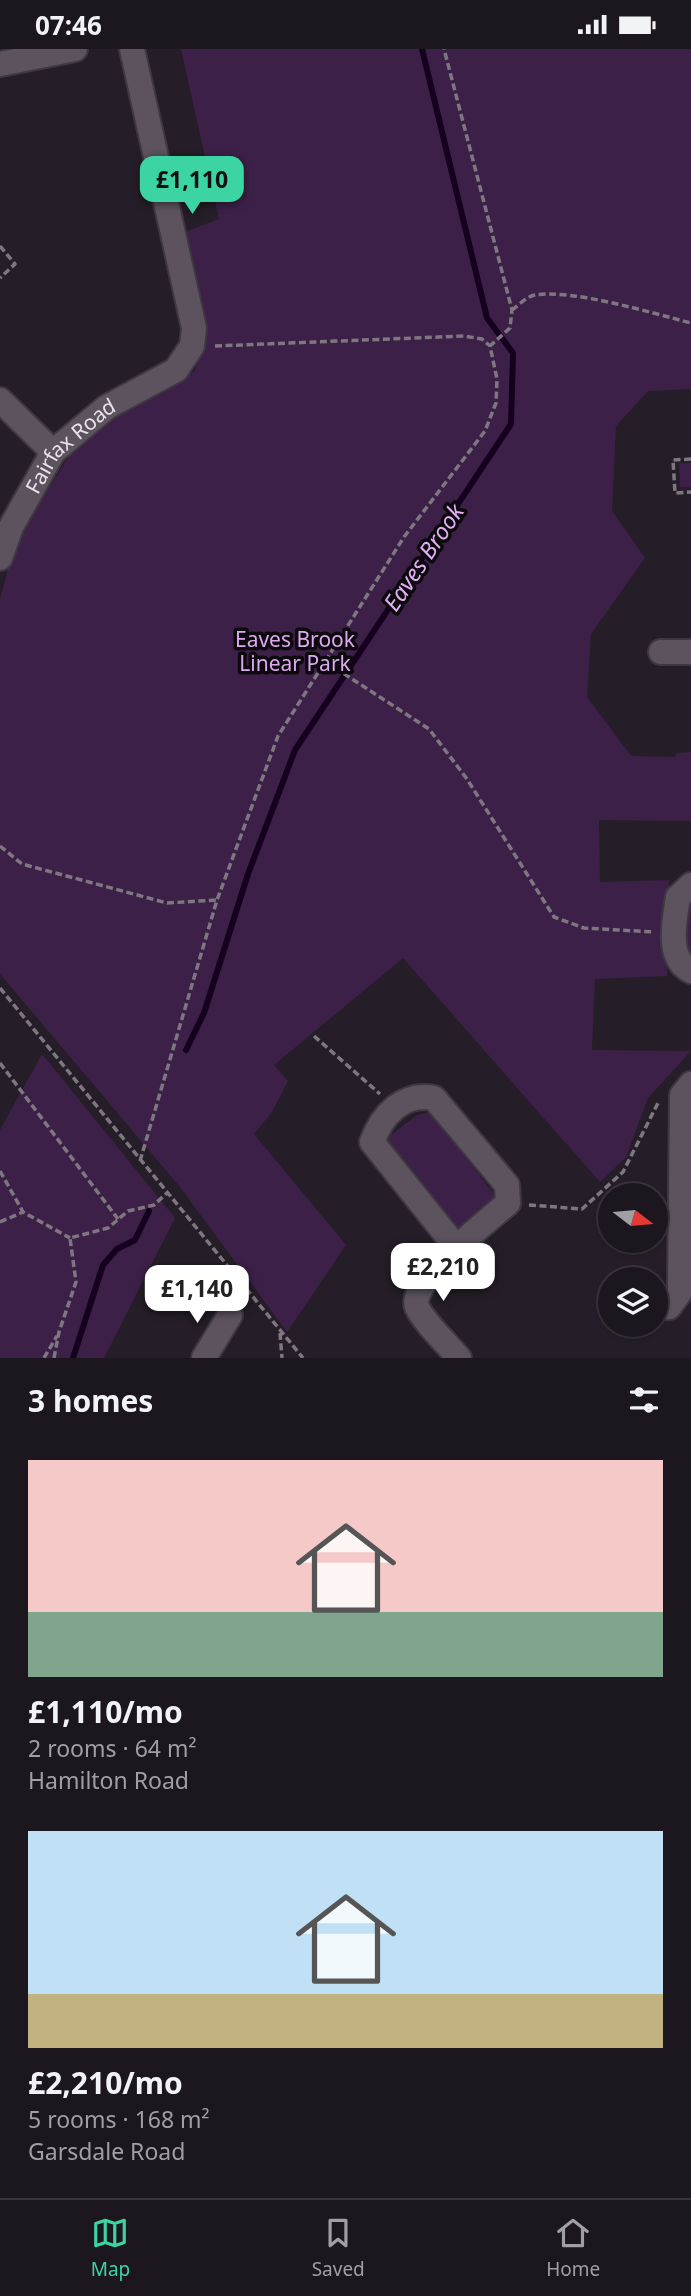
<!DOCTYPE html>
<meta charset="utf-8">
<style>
body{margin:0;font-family:"Noto Sans",sans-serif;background:#29232b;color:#f1f3f6;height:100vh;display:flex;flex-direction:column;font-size:26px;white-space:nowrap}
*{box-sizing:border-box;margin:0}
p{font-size:23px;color:#a09fa4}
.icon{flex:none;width:38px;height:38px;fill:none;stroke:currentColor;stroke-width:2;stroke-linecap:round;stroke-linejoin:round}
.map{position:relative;height:1309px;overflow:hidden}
.side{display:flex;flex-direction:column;background:#1c161e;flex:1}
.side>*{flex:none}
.needle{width:46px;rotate:106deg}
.controls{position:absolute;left:598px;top:1134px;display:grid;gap:14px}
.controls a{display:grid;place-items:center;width:70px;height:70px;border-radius:50%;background:#1c161e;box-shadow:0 2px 5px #0004,0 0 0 2px #3a353c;font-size:35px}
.price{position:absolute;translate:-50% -60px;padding:0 16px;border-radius:14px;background:#fff;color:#222;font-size:23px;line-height:46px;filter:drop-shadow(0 2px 4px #0008)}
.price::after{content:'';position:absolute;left:50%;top:42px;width:21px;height:16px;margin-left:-10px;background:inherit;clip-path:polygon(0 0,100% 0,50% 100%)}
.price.on{background:#3dd4a3;color:#111}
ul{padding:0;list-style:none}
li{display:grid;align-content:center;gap:14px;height:371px;padding:0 28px}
li span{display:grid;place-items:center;height:217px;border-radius:0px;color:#555}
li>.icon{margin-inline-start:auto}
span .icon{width:126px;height:126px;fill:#fffc;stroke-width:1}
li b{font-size:30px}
h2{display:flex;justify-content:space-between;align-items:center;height:84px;padding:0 28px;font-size:30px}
.status{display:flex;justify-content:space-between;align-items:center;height:49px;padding:0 35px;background:#1c161e;direction:ltr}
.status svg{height:19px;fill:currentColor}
.menu{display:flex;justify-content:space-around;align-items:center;height:98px;border-top:2px solid #3a353c;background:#1c161e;font-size:19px;color:#a09fa4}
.menu a{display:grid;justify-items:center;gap:4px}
.menu .on{color:#3dd4a3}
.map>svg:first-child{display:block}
</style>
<div class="status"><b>07:46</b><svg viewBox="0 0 49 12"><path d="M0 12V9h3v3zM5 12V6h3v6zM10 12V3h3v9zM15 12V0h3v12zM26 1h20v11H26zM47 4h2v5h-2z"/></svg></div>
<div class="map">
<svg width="691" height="1309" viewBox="0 0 691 1309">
<rect width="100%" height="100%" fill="#251e28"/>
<!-- green -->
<path fill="#3d2048" d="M 181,0 L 691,0 L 691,340 L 648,342 L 616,377 L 612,462 L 645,509 L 591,585 L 587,648 L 631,707 L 675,708 L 677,704 L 691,703 L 691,772 L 599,771 L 600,833 L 669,831 L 667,927 L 595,930 L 592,1001 L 691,1002 L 648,1049 L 626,1108 L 600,1133 L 403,909 L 274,1016 L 288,1032 L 272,1063 L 254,1085 L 346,1196 L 287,1283 L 180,1138 L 0,925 L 0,550 L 16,490 L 89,376 L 195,322 L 204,283 L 185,183 L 219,170 Z
M 679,414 L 691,414 L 691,438 L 680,438 Z
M 691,846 L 691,913 L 685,909 L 681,856 Z
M 42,1005 L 175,1169 L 104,1309 L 0,1309 L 0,1081 Z
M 431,1063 L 497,1149 L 469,1182 L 456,1181 L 387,1103 L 388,1088 L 417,1066 Z"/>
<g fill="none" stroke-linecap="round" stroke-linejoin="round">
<!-- stream -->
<path stroke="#15001f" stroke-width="6" d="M 186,1001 L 204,964 L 248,825 L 295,701 L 511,375 L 513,304 L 487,269 L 422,0
M 73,1309 L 103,1216 L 117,1200 L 135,1191 L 149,1162"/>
<!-- minor casing -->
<g stroke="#3e3841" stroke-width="28">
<g id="minor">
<path d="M 0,15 L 75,0"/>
<path d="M 0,351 L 53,403"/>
<path id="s1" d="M 0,509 L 11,478 L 53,403 L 107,358 L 176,321 L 192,297 L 194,279 L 132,0"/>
<path d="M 661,603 L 691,603"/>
<path d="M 691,836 L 678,848 C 675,870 665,909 691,922"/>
<path d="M 457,1199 L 372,1093 C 382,1066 403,1043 434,1049 L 507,1136 L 508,1154 C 490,1170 407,1234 417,1258 C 423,1272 448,1296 459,1309"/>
<path d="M 656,1259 L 669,1258 L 680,1243 L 682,1046 L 691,1035"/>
<path d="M 204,1309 L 230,1266"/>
</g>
</g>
<!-- path -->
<path stroke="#7e7780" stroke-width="3.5" stroke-dasharray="7 3.5" stroke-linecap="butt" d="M 0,197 L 15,215 L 0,229
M 512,261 C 519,256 527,247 535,246 C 573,240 652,264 691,274
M 215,297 L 464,287 L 482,290 L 490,297
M 691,410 L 673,411 L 675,444 L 691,443
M 326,613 L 429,680 L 467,730 L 554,868 L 584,879 L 654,883
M 0,797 L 22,815 L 167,854 L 217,851
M 0,939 L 303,1309
M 314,987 L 380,1045
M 0,1014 L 118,1170
M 140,1112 L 217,851 L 278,687 L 404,488 L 485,382 L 496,354 L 497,330 L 490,297 L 510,279 L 512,261 L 444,0
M 0,1122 L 23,1163 L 70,1189
M 529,1156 L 582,1160 L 623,1123 L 659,1052
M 0,1173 L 23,1163
M 280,1284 L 282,1309
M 44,1309 L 57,1287
M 54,1309 L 59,1283 L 76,1233 L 70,1189 L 108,1179 L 128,1162 L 154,1156 L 167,1144"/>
<!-- minor -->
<use href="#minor" stroke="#5c535f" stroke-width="24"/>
</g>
<g text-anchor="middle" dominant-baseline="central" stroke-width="7" stroke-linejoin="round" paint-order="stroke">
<!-- street labels -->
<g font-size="21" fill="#e7e2e9" stroke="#0d0a0e">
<text stroke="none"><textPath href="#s1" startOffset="135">Fairfax Road</textPath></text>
</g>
<!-- park labels -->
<g font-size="21" fill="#dca8f0" stroke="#0d0a0e">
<text x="295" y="590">Eaves Brook<tspan x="295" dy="24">Linear Park</tspan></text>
</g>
<!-- water labels -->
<g font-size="23" font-style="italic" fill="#e2aef5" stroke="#0d0a0e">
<text transform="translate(423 508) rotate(-56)">Eaves Brook</text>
</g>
</g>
</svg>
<div class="controls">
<a><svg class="needle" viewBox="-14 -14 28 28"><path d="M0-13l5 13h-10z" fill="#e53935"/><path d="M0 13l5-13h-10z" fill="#a09fa4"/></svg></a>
<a><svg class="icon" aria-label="layers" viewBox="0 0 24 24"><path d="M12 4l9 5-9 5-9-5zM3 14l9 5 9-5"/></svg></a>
</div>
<b class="price on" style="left:192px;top:167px">£1,110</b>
<b class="price" style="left:443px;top:1254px">£2,210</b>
<b class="price" style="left:197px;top:1276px">£1,140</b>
</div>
<section class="side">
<h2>3 homes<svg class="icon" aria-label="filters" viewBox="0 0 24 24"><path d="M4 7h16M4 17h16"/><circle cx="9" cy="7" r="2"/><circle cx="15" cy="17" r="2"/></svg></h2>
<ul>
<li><span style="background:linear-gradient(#f6c9c9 70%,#7fa58c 0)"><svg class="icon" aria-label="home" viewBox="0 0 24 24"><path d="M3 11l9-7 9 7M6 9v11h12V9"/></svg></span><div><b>£1,110/mo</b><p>2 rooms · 64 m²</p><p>Hamilton Road</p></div></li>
<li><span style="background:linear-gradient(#bfe0f5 75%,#c2b280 0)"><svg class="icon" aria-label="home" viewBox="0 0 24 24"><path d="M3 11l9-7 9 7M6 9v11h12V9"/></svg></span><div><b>£2,210/mo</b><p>5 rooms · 168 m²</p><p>Garsdale Road</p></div></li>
</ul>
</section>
<nav class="menu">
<a class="on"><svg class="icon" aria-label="map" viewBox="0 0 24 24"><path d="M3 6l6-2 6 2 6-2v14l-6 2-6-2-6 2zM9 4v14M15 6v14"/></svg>Map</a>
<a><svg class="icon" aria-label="saved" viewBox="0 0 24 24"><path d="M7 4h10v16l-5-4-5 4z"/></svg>Saved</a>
<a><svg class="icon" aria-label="home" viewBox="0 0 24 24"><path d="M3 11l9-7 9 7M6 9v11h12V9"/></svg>Home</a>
</nav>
